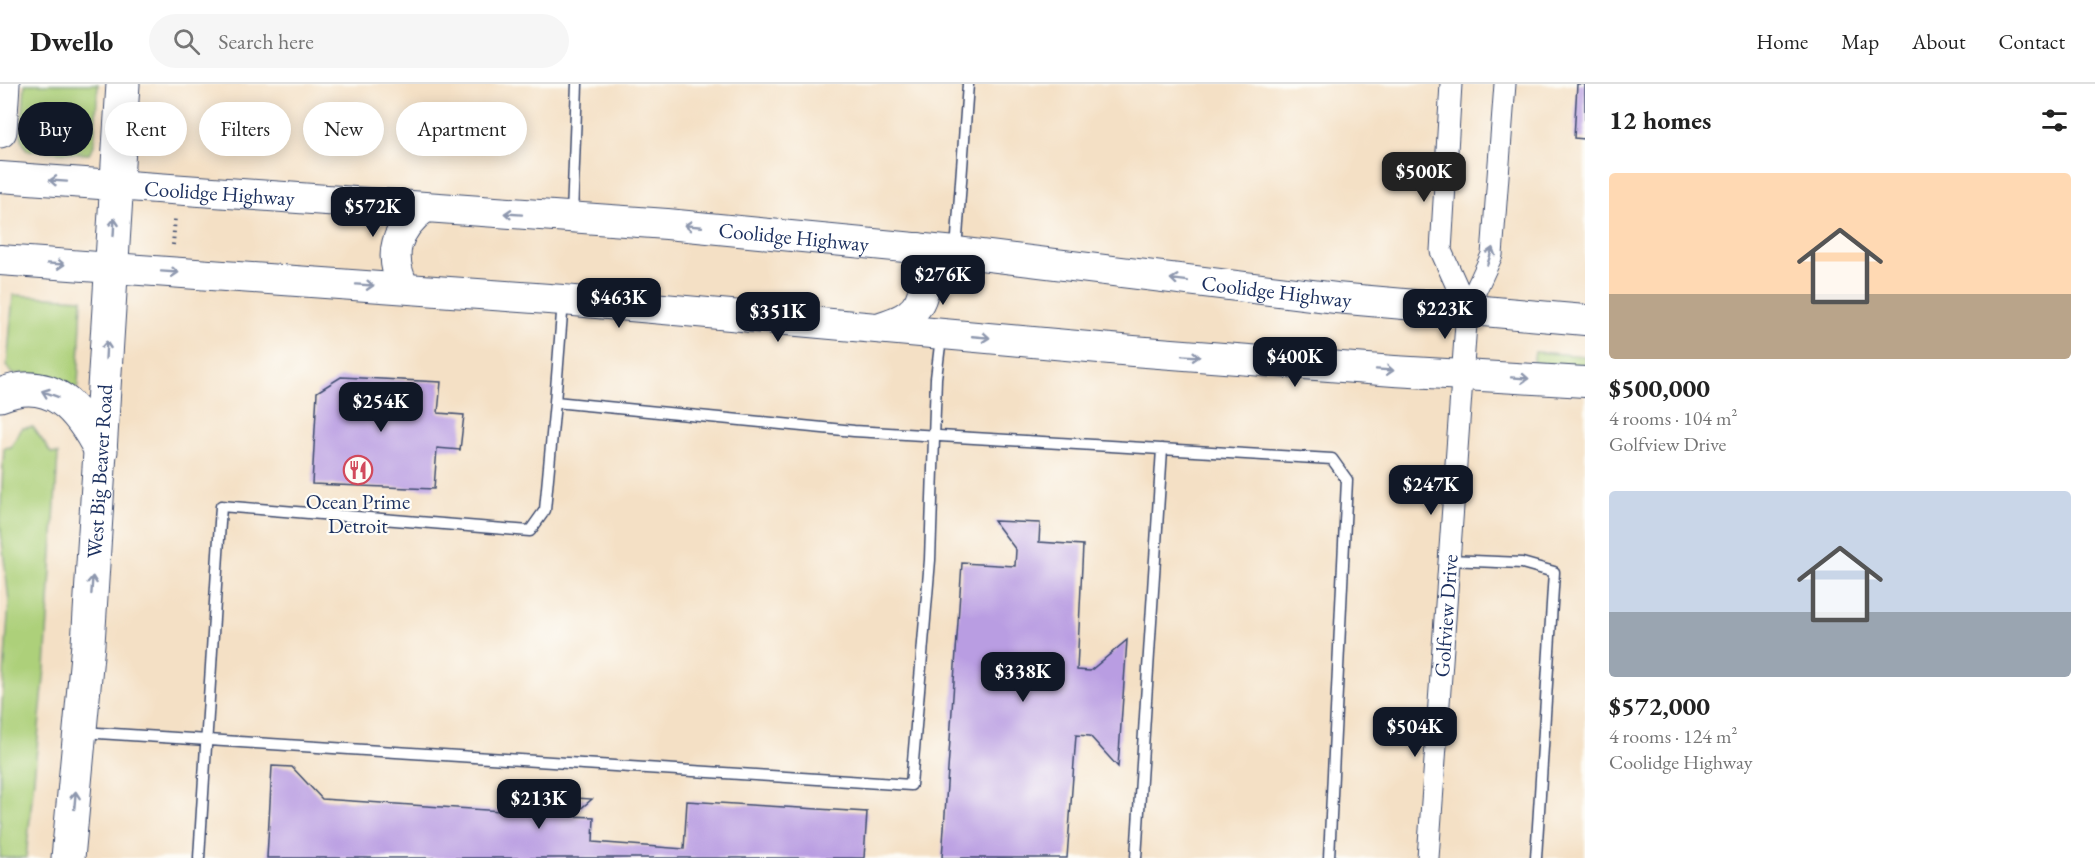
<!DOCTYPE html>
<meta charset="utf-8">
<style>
body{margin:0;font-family:"EB Garamond",serif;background:#f6f6f6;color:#222;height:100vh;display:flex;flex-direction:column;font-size:22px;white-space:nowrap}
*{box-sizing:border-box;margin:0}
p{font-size:20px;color:#767676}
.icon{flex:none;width:33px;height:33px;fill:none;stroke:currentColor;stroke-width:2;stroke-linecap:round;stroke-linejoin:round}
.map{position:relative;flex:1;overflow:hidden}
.side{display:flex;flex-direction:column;background:#fff;width:510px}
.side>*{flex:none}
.banner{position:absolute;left:18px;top:18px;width:570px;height:54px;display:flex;gap:12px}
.price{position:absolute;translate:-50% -51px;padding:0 14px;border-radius:12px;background:#111827;color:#fff;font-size:20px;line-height:39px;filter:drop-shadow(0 2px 3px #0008)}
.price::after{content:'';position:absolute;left:50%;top:36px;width:18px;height:14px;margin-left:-9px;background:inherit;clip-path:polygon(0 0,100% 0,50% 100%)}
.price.on{background:#222;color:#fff}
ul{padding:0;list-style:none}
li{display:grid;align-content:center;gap:12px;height:318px;padding:0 24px}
li span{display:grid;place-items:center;height:186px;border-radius:6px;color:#555}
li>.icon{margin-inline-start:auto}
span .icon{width:108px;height:108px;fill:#fffc;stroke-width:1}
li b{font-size:26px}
h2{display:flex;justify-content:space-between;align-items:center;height:72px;padding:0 24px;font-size:26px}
.chip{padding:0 21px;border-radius:27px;background:#fff;box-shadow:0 3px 15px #0003;font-size:21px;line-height:54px}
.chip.on{background:#111827;color:#fff}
header{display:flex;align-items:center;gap:36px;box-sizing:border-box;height:84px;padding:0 30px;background:#fff;border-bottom:2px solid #e0e0e0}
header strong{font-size:28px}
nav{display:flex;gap:33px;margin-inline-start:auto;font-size:21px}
.search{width:420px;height:54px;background:#f6f6f6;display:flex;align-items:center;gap:15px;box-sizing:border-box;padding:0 21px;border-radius:33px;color:#767676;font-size:22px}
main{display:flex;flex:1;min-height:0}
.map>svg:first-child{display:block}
</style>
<header>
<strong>Dwello</strong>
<div class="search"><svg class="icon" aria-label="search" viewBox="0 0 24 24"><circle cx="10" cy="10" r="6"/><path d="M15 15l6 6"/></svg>Search here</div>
<nav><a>Home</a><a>Map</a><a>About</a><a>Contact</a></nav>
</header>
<main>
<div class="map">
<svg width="1585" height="774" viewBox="0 0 1585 774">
<rect width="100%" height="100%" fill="#fdfcf7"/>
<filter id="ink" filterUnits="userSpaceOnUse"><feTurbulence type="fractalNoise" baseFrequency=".0167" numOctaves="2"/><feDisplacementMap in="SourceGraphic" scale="12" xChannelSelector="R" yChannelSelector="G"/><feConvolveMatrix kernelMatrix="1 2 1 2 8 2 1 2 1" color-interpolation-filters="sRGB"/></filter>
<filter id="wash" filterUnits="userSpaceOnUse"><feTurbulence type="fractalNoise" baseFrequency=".008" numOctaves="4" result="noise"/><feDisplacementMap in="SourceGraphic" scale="24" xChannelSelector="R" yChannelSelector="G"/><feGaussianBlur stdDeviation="1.35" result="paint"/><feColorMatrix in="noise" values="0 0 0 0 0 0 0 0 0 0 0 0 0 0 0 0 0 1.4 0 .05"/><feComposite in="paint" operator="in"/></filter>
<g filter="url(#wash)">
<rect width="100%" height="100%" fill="#f4e0c5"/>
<!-- green -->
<path fill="#add07a" stroke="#64806c" stroke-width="1.5" d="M 25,0 L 98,0 L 94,61 L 89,70 L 27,66 L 21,55 Z
M 13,211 L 82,215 L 78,302 L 75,305 C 53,293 37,288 12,290 L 7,283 Z
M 1535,268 L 1585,272 L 1585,284 L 1533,280 Z
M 33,343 L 51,369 L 58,370 L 45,584 L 26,774 L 0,774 L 0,649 L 9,517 L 0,440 L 4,364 L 11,363 L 22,344 Z"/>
<g id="blocks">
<!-- building -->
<path fill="#b99de2" d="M 1577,0 L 1585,0 L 1585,55 L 1574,54 Z
M 341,293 L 441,298 L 438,329 L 464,331 L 460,366 L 437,364 L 434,405 L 312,400 L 317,308 Z
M 994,437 L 1040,439 L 1039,458 L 1083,461 L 1077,586 L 1090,587 L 1127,556 L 1118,683 L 1090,652 L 1076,651 L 1067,774 L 942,774 L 962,479 L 1015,482 L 1016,466 Z
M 272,682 L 292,683 L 322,715 L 501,727 L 503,709 L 592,715 L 572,732 L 594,733 L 593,758 L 684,765 L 687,717 L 867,728 L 864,774 L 267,774 Z"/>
</g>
</g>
<g filter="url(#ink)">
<use href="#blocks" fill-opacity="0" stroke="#3c4a6d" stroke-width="1.5"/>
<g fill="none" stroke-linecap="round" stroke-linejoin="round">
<!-- lane casing -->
<g stroke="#3c4a6d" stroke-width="13">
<path id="lane" d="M 572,132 L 577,0
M 956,167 L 968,0
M 555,318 L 563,217
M 1448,476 L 1522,479 L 1554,488 L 1536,774
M 82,648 L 911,701 L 930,476 L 936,294 L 941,253
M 199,774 L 221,422 L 530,447 L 545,426 L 555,318 L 854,347 L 1332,375 L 1347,396 L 1329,774
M 1136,774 L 1162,365"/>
</g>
<!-- street casing -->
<g stroke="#3c4a6d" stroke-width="23">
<g id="street">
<path d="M 1451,0 L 1441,167 L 1467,225"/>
<path id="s1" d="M 1428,774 L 1467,225 L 1492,171 L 1505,0"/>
</g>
</g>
<!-- secondary casing -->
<g stroke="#3c4a6d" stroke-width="32">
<g id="secondary">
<path id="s2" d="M 0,93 L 667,140 L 956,168 L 1336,214 L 1585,236"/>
<path d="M 0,176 L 563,216 L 1133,267 L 1394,287 L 1585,298"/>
<path d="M 404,204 C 388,171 395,146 424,124"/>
<path d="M 881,243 C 889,240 901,237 908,231 C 929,216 927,185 918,164"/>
</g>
</g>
<!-- primary casing -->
<g stroke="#3c4a6d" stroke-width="35">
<g id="primary">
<path d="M 0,47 L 3,0"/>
<path d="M 0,311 C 52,290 80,326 101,367"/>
<path id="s3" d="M 68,774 L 88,560 L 123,0"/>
</g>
</g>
<!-- path -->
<path stroke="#3c4a6d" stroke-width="4" stroke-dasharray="1.5 4.5" stroke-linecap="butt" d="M 173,161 L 175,132"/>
<!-- lane -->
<use href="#lane" stroke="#fff" stroke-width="10"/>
<!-- street -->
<use href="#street" stroke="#fff" stroke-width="21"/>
<!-- secondary -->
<use href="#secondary" stroke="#fff" stroke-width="30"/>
<!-- primary -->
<use href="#primary" stroke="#fff" stroke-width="33"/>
</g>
<!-- one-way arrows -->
<defs><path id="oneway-shaft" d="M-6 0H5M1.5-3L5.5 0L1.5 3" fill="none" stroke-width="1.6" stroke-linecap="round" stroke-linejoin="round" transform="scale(1.5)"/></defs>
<g stroke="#8d97ae">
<use href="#oneway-shaft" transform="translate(58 97) rotate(-176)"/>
<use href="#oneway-shaft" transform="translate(513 130) rotate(-176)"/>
<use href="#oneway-shaft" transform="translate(693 142) rotate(-175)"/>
<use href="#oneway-shaft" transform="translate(114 143) rotate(-87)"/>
<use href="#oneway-shaft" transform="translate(1490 172) rotate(-73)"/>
<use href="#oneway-shaft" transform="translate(56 180) rotate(4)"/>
<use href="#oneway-shaft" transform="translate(170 188) rotate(4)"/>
<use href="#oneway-shaft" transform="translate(1179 196) rotate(-173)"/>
<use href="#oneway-shaft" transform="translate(365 201) rotate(4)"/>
<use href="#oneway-shaft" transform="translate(981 253) rotate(5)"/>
<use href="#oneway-shaft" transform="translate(106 266) rotate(-87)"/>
<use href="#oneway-shaft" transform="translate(1191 272) rotate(4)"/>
<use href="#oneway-shaft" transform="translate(1385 286) rotate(4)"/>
<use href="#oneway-shaft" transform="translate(1520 294) rotate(4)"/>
<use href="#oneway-shaft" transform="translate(50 310) rotate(-159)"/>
<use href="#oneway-shaft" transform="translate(92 501) rotate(-86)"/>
<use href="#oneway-shaft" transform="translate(75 716) rotate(-85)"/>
</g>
</g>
<!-- icons -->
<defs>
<g id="restaurant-ring" transform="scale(1.5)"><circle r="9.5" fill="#fdfcf7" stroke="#d1495b" stroke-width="1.5"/><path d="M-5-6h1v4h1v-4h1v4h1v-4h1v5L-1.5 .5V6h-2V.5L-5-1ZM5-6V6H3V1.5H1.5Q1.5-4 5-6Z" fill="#d1495b"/></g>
</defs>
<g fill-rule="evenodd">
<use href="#restaurant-ring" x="358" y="386"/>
</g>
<g text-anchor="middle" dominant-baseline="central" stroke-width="4.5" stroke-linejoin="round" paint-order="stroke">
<!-- street labels -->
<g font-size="21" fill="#1b2f5e" stroke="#fdfcf7">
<text stroke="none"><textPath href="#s2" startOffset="220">Coolidge Highway</textPath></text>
<text stroke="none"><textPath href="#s2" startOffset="796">Coolidge Highway</textPath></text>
<text stroke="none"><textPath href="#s2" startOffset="1282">Coolidge Highway</textPath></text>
<text stroke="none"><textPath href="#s3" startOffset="388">West Big Beaver Road</textPath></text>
<text stroke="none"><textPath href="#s1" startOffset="243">Golfview Drive</textPath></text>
</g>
<!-- poi labels -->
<g font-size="21" fill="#1b2f5e" stroke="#fdfcf7">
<text x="358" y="417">Ocean Prime<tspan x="358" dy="24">Detroit</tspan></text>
</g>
</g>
</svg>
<b class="price on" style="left:1424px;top:119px">$500K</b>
<b class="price" style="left:373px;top:154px">$572K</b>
<b class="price" style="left:943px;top:222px">$276K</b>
<b class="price" style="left:619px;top:245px">$463K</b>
<b class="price" style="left:1445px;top:256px">$223K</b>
<b class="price" style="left:778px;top:259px">$351K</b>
<b class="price" style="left:1295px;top:304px">$400K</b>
<b class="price" style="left:381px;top:349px">$254K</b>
<b class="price" style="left:1431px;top:432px">$247K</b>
<b class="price" style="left:1023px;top:619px">$338K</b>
<b class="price" style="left:1415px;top:674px">$504K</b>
<b class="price" style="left:539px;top:746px">$213K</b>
<div class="banner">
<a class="chip on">Buy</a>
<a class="chip">Rent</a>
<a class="chip">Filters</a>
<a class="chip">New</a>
<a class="chip">Apartment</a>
</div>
</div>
<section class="side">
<h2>12 homes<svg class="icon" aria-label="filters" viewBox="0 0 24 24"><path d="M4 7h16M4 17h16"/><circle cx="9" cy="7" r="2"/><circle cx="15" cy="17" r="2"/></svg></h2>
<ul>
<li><span style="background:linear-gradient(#ffd9b3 65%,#b9a48a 0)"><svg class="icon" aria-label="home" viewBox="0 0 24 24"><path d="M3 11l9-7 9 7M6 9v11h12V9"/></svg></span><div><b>$500,000</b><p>4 rooms · 104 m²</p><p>Golfview Drive</p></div></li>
<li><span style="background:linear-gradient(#c9d6e8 65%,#9aa5b1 0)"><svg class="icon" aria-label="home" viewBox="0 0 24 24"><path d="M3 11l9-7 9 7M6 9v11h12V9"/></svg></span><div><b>$572,000</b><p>4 rooms · 124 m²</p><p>Coolidge Highway</p></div></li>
</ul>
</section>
</main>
